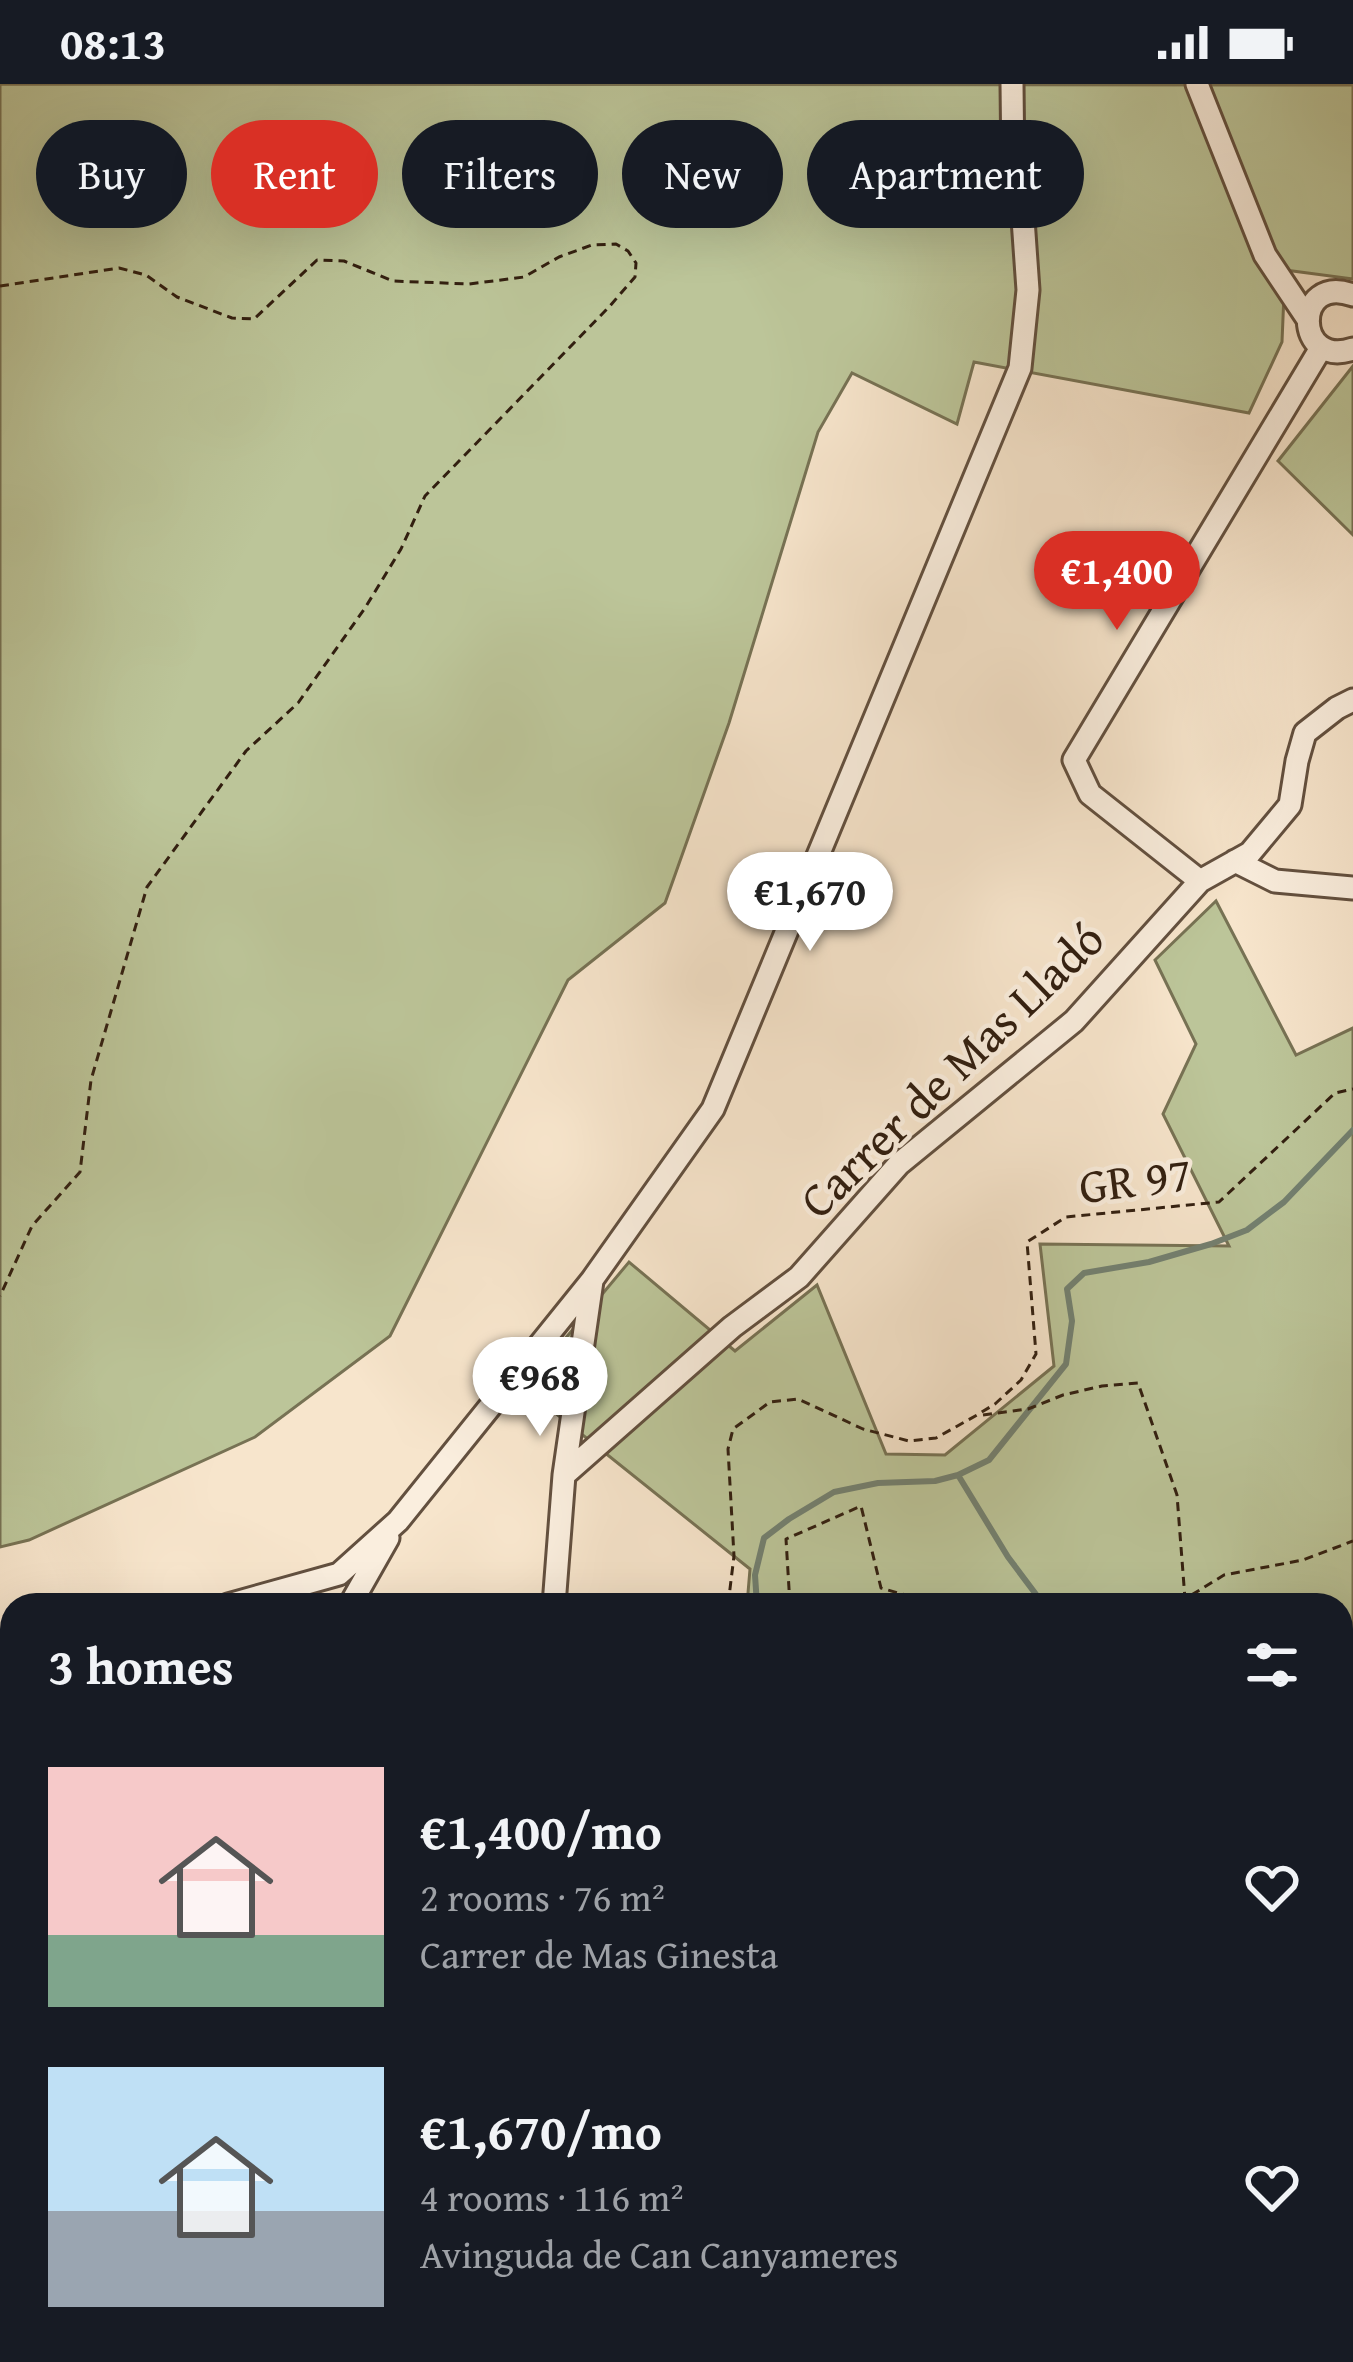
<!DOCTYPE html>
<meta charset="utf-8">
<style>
body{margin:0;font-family:"Gentium Book Plus",serif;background:#20242c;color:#f1f3f6;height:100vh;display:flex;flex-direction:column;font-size:45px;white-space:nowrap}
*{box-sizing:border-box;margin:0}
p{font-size:39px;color:#9ea1a6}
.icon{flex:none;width:66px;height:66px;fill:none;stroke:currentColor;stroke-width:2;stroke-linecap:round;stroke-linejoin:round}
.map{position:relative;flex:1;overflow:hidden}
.side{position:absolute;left:0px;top:1509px;width:1353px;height:771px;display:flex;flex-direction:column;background:#171b24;border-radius:36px 36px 0 0;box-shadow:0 12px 48px #0002}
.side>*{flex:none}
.guide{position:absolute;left:36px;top:36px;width:1281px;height:108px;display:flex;gap:24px}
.price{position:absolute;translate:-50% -102px;padding:0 27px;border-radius:42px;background:#fff;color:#222;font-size:39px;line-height:78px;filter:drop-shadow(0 3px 6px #0008)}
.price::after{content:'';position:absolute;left:50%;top:72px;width:36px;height:27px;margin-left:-18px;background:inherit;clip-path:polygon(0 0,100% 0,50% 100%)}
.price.on{background:#d93025;color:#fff}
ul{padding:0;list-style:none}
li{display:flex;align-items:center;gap:36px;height:300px;padding:0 48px}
li span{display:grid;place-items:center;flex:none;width:336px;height:240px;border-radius:0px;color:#555}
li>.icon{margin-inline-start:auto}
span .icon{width:144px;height:144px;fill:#fffc;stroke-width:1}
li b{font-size:51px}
h2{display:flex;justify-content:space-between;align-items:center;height:144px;padding:0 48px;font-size:51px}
.chip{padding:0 42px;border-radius:54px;background:#171b24;box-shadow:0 12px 48px #0002;font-size:42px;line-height:108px}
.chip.on{background:#d93025;color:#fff}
.status{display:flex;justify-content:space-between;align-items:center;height:84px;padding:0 60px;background:#171b24;direction:ltr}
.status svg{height:33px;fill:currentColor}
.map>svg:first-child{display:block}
</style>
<div class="status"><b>08:13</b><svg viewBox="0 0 49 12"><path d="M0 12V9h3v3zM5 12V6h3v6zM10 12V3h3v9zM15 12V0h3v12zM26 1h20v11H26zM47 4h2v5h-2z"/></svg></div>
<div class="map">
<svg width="1353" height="2278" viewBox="0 0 1353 2278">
<rect width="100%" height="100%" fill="#f7e5cc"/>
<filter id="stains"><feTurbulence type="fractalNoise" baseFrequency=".00167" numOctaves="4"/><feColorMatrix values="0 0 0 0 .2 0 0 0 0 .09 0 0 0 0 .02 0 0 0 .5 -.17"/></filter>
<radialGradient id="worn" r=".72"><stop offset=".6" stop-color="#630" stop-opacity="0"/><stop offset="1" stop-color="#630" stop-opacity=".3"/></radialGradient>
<!-- green -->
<path fill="#bcc599" stroke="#777254" stroke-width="3" d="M 0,0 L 1353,1 L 1353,195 L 1285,186 L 1282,258 L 1249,329 L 974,278 L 957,340 L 852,289 L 818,348 L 729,639 L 665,819 L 568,896 L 390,1252 L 255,1353 L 29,1456 L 0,1463 Z
M 1353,282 L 1353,451 L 1278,377 Z
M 1216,817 L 1296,971 L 1353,944 L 1353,2278 L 1222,2278 L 1215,2268 L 1341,2268 L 1341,1521 L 747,1521 L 750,1485 L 524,1304 L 629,1178 L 735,1267 L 817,1201 L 886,1370 L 945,1371 L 1054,1282 L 1040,1160 L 1229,1162 L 1163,1030 L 1196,960 L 1155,876 Z
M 0,1607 L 12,1618 L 12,2268 L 702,2268 L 711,2278 L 0,2278 Z
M 739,2268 L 1061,2268 L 1060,2278 L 734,2278 Z"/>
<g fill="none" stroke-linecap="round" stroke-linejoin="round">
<!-- stream -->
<path stroke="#738070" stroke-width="6" d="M 958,1391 L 1008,1473 L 1044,1521
M 757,1521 L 755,1491 L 764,1454 L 789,1435 L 834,1408 L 878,1399 L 935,1397 L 958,1391 L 989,1376 L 1066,1280 L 1072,1237 L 1067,1205 L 1084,1189 L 1149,1178 L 1211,1160 L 1247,1146 L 1284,1118 L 1353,1046
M 0,1928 L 12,1950
M 1341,2032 L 1353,2051
M 593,2268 L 598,2278
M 277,2278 L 283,2268"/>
<!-- minor casing -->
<g stroke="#63503f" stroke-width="27">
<path id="minor" d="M 1197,0 L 1265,171 L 1307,234
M 1353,211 C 1293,189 1294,285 1353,265
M 1235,777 L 1275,797 L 1353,804
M 1200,797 L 1090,710 L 1074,676 L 1321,264
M 564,1391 L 732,1243 L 799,1193 L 899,1080 L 1074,937 L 1200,797 L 1250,769 L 1290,721 L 1297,677 L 1305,649 L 1337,624 L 1353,616
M 228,1521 L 339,1490 L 398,1437 L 592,1196 L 713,1025 L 1020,284 L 1028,206 L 1023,135 L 1013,86 L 1012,0
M 350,1521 L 388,1454
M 554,1521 L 564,1391 L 592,1197
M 12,1587 L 8,1590 L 12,1595"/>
</g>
<!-- path -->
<path stroke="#321f10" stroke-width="3" stroke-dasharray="9 6" stroke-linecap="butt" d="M 0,202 L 119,184 L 146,191 L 177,213 L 232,234 L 254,235 L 317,176 L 344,177 L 393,197 L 469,200 L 524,193 L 559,173 L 592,161 L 616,160 L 628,167 L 636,179 L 635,193 L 609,223 L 425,412 L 401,465 L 365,524 L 298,619 L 246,667 L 147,803 L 91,996 L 80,1088 L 32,1142 L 0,1212
M 983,1331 L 1028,1325 L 1063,1311 L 1102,1302 L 1138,1299 L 1177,1411 L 1185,1515 L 1224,1491 L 1303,1476 L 1353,1457
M 728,1521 L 734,1472 L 728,1365 L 733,1345 L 770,1318 L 798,1315 L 863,1345 L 909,1357 L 936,1354 L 977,1331 L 995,1320 L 1021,1296 L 1036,1270 L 1027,1158 L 1066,1133 L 1219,1118 L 1335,1009 L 1353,1005
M 790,1521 L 786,1455 L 861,1422 L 881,1504 L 926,1517 L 928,1521
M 1195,1521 L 1199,1507
M 525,2268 L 536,2278
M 652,2268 L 660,2278
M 276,2278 L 278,2268
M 284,2278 L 292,2268
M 296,2278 C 343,2269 370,2271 417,2278
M 469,2278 L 499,2268
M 714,2278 L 720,2268"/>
<!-- minor -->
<use href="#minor" stroke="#faeede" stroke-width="21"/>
</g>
<g text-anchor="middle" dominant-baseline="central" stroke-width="9" stroke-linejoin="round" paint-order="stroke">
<!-- street labels -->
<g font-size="48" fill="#321f10" stroke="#faeede">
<text transform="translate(951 985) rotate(-44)">Carrer de Mas Lladó</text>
<text transform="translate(1135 1095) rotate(-7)">GR 97</text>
</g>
</g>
<rect width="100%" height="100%" filter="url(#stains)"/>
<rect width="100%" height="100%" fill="url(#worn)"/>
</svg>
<b class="price on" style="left:1117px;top:549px">€1,400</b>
<b class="price" style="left:810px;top:870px">€1,670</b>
<b class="price" style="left:540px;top:1355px">€968</b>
<div class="guide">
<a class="chip">Buy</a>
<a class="chip on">Rent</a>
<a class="chip">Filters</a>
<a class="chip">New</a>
<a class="chip">Apartment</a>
</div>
<section class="side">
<h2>3 homes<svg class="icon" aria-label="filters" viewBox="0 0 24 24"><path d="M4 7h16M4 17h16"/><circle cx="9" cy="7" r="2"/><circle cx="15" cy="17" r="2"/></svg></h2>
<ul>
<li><span style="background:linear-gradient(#f6c9c9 70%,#7fa58c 0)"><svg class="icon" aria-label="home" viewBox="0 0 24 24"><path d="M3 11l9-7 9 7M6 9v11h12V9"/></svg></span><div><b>€1,400/mo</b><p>2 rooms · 76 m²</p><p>Carrer de Mas Ginesta</p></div><svg class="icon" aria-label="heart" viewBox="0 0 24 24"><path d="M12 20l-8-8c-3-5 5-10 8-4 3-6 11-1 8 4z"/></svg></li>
<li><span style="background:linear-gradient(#bfe0f5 60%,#9aa5b1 0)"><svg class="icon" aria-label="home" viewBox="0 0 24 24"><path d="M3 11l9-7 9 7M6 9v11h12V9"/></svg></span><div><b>€1,670/mo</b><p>4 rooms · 116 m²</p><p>Avinguda de Can Canyameres</p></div><svg class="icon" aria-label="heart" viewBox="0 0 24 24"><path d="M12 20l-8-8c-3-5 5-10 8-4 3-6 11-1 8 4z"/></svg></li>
</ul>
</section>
</div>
